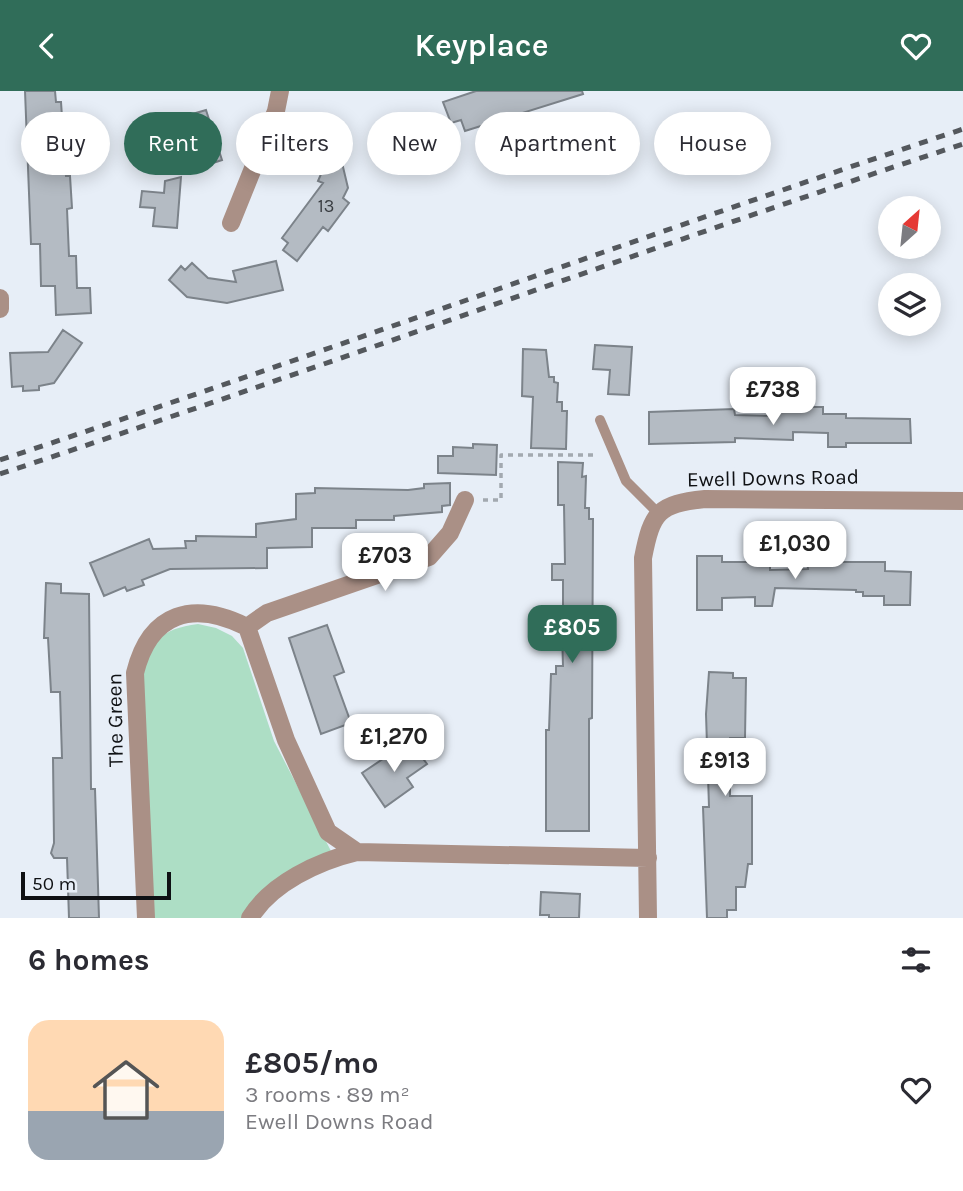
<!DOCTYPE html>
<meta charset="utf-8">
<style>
body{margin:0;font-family:Karla,sans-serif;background:#f7f7f7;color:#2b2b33;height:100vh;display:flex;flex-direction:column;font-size:26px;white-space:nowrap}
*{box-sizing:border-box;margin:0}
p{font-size:23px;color:#7c7c81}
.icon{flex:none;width:38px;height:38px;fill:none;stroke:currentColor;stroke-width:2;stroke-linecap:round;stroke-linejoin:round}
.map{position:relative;height:827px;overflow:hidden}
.sheet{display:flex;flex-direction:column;background:#fff;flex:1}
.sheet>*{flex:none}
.banner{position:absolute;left:21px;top:21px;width:922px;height:63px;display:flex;gap:14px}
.needle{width:46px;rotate:27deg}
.controls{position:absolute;left:878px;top:105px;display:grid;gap:14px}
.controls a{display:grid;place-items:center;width:63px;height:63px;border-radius:50%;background:#fff;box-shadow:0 4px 18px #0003;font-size:35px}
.scale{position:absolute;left:21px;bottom:18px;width:150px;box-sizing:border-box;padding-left:7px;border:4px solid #0f1114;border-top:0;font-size:19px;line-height:24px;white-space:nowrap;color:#0f1114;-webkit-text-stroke:5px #e7eef7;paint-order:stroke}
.price{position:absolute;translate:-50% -60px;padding:0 16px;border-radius:14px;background:#fff;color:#222;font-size:23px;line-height:46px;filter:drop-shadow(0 2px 4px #0008)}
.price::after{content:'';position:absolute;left:50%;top:42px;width:21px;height:16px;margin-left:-10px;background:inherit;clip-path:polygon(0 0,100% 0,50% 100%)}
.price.current{background:#306d59;color:#fff}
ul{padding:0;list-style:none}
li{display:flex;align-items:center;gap:21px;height:175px;padding:0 28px}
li+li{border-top:2px solid #e1e1e2}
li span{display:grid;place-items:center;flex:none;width:196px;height:140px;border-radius:21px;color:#555}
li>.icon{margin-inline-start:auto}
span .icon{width:84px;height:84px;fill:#fffc;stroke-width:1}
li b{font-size:30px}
h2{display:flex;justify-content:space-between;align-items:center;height:84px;padding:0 28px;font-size:30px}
.pill{padding:0 24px;border-radius:32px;background:#fff;box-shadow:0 4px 18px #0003;font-size:24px;line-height:63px}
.pill.current{background:#306d59;color:#fff}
header{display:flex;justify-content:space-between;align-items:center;height:91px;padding:0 28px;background:#306d59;color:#fff;font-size:32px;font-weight:600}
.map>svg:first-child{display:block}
</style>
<header><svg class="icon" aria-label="back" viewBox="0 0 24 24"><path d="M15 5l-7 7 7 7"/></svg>Keyplace<svg class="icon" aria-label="heart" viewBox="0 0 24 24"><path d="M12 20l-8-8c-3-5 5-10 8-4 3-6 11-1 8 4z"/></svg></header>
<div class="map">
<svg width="963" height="827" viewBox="0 0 963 827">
<rect width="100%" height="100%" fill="#e7eef7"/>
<!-- green -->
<path fill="#addec5" d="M 198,533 L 216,537 L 232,545 L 243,557 L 274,650 L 331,760 L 245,827 L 154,827 L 143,586 C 151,550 160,538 198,533 Z"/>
<!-- building -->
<path fill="#b4bbc3" stroke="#7c838a" stroke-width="2" d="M 25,0 L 55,0 L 56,11 L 61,11 L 66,85 L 70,85 L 72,117 L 67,118 L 69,165 L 76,165 L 77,197 L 90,197 L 91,222 L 56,224 L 55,195 L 41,195 L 40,153 L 31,153 Z
M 476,0 L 582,0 L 583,3 L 465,40 L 461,29 L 451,32 L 443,11 Z
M 206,19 L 222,69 L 188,80 L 173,35 L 191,29 L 189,24 Z
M 312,35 L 343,35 L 343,76 L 348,97 L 343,107 L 349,112 L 328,140 L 323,136 L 297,170 L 283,159 L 288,152 L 282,147 L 323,92 L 318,90 L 325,74 L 312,74 Z
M 181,86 L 177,137 L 153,135 L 155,117 L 140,116 L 142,100 L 164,102 L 165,90 Z
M 276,170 L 283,199 L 227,212 L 187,206 L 169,189 L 181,175 L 185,179 L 192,172 L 208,187 L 236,191 L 233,180 Z
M 63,239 L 82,252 L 54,292 L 39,295 L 39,299 L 23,300 L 23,295 L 12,296 L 10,262 L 48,261 Z
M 595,254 L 632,256 L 629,304 L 608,303 L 610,279 L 593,278 Z
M 523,258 L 546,259 L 549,286 L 554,286 L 554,291 L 558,292 L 557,311 L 562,311 L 562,320 L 567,320 L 566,358 L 531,357 L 533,306 L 522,305 Z
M 803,316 L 823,316 L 823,323 L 846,323 L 846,327 L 910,328 L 911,352 L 846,352 L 846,356 L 828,356 L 828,342 L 793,341 L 793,349 L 735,347 L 735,351 L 649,353 L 649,321 L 734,318 L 735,324 L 772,325 L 771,320 L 803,320 Z
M 473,353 L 497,354 L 496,384 L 438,382 L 438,365 L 453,365 L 453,356 L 473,357 Z
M 558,371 L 583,372 L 582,386 L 586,385 L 585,417 L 589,417 L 589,428 L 593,428 L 592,627 L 589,628 L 589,740 L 546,740 L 546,639 L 549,639 L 551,583 L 556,583 L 556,575 L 563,575 L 562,541 L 557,541 L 557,520 L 563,520 L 563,489 L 552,489 L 552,473 L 565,473 L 564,414 L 558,414 Z
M 450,392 L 450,414 L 442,415 L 442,421 L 394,425 L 394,429 L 356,429 L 356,437 L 312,437 L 312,456 L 267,457 L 267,477 L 170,478 L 142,489 L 144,494 L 127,500 L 125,496 L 104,505 L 90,472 L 149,448 L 153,458 L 186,457 L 185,450 L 196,450 L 196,445 L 256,446 L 256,433 L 296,428 L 296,403 L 315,402 L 315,397 L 408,399 L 424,397 L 424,393 Z
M 697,465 L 722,465 L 722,471 L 770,471 L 770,479 L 808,478 L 807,471 L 885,471 L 885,480 L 911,481 L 910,514 L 884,514 L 884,505 L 863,505 L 863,501 L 856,501 L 856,499 L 775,497 L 772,515 L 755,515 L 755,506 L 722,507 L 722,519 L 697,519 Z
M 46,492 L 61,493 L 61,502 L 89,503 L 91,698 L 95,698 L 99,827 L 69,827 L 67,767 L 54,767 L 51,762 L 54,752 L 53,667 L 62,667 L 60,601 L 51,601 L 48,547 L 44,547 Z
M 327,534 L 344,581 L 334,585 L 351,632 L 321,643 L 289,547 Z
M 709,581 L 733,582 L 733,587 L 746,587 L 745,647 L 730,647 L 730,705 L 752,705 L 752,773 L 748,773 L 745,796 L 736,796 L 736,819 L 727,819 L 727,827 L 707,827 L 703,716 L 709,716 L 706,623 Z
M 405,653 L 408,657 L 413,654 L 427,673 L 407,687 L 413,696 L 385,716 L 362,682 Z
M 541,801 L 580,803 L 579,827 L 549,827 L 549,824 L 540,824 Z"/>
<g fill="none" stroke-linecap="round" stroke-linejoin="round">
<!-- path -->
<path stroke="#a3a9b0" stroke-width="3.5" stroke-dasharray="5 5" stroke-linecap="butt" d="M 483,409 L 501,409 L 501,364 L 598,364"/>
<!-- service -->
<path stroke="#aa9086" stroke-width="10" d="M 600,329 L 626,390 L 658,422"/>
<!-- minor -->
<path stroke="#aa9086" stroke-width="18" d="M 231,132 L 276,20 L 280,0
M 0,207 L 0,218
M 247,536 L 267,522 L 429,466 L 450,442 L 465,409
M 146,827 L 135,582 C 150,521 193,509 247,536 L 286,649 L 328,741 L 357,761
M 250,827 C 271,792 319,770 357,761 L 648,767
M 648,827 L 643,467 C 652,421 658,413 705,408 L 963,410"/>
<!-- rail -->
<path stroke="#54585d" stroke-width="5" stroke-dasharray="9 9" stroke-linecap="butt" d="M 0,369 C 322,263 641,145 963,38
M 0,383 C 322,277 641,159 963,53"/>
</g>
<g text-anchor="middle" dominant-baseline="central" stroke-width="7" stroke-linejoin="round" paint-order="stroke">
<!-- number labels -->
<g font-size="18" fill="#383c40">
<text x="326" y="115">13</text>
</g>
<!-- street labels -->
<g font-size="21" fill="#0f1114" stroke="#e7eef7">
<text transform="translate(773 387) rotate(-1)">Ewell Downs Road</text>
<text transform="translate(115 629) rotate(-91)">The Green</text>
</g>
</g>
</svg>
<div class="controls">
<a><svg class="needle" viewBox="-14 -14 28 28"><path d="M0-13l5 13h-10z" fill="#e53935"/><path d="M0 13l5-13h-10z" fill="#7c7c81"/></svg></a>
<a><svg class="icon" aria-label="layers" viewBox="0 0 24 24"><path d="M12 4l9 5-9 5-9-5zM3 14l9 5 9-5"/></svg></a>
</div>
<div class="scale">50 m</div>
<b class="price" style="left:773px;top:336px">£738</b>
<b class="price" style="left:795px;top:490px">£1,030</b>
<b class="price" style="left:385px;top:502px">£703</b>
<b class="price current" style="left:572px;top:574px">£805</b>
<b class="price" style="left:394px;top:683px">£1,270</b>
<b class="price" style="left:725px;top:707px">£913</b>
<div class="banner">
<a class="pill">Buy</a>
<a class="pill current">Rent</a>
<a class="pill">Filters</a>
<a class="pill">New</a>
<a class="pill">Apartment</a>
<a class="pill">House</a>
</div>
</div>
<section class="sheet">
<h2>6 homes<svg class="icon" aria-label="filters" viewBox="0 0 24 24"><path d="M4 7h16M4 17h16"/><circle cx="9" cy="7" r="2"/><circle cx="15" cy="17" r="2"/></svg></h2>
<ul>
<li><span style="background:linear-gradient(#ffd9b3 65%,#9aa5b1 0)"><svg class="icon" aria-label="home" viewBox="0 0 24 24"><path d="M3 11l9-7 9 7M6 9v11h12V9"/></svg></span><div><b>£805/mo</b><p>3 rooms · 89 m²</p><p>Ewell Downs Road</p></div><svg class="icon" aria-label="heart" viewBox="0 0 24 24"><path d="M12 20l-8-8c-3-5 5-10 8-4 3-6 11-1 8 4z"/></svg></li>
</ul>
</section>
